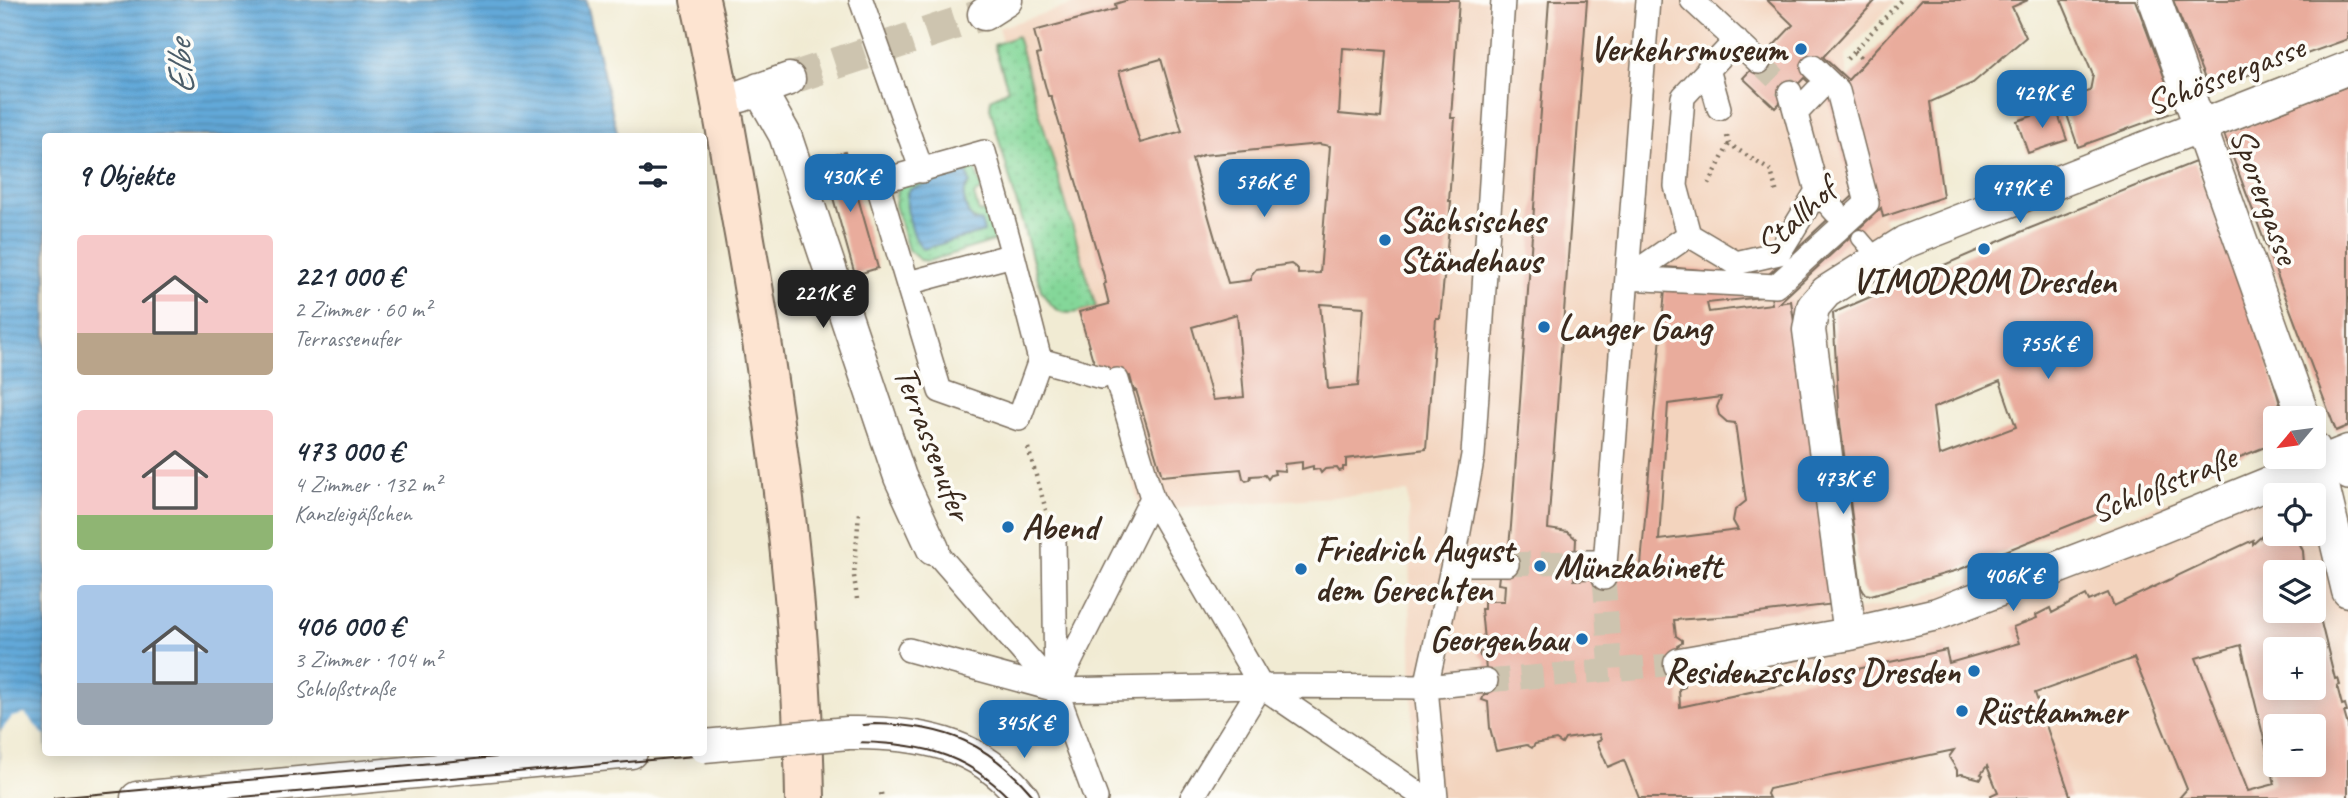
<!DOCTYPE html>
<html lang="de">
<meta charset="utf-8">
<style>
body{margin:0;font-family:Caveat,sans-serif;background:#f2f2f3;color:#1f2937;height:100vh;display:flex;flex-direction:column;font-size:26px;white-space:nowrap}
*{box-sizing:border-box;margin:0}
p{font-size:23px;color:#747a83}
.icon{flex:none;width:38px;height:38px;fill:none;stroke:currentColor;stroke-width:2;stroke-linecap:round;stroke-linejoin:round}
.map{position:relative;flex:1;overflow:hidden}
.panel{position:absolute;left:42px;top:133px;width:665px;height:623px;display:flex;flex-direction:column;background:#fff;border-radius:7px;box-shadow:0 4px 18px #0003}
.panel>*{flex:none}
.needle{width:46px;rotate:241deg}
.buttons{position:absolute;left:2263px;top:406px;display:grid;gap:14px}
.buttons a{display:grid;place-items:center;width:63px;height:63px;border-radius:7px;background:#fff;box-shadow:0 4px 18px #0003;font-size:35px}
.price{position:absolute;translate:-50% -60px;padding:0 16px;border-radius:14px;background:#1f6fb2;color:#fff;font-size:23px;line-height:46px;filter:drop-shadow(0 2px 4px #0008)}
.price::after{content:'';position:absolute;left:50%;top:42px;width:21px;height:16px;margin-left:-10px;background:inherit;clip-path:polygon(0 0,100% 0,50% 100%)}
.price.on{background:#222;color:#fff}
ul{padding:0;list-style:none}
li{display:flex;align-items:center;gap:21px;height:175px;padding:0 35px}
li span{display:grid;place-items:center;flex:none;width:196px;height:140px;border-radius:7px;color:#555}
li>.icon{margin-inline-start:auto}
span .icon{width:84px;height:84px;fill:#fffc;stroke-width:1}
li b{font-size:30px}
h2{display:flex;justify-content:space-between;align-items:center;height:84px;padding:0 35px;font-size:30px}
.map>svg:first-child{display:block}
</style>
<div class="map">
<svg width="2348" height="798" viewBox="0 0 2348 798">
<defs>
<pattern id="grass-dots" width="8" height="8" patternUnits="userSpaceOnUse" patternTransform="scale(1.75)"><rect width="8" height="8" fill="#84d799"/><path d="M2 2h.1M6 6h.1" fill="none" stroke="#73b983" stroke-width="1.8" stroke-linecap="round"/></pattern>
<pattern id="water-rules" width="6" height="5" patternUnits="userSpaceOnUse" patternTransform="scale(1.75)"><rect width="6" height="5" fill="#62a9d9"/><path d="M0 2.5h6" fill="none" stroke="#528aaf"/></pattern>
</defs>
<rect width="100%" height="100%" fill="#fdfcf7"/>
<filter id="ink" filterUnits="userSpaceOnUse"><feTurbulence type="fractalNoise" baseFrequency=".0143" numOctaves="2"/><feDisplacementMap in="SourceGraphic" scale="14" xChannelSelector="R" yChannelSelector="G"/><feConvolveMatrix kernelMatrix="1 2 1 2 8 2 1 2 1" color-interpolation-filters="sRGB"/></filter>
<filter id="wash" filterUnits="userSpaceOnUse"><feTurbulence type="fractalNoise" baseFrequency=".00686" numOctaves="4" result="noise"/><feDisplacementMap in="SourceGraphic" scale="28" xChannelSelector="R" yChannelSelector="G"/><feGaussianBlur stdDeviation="1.57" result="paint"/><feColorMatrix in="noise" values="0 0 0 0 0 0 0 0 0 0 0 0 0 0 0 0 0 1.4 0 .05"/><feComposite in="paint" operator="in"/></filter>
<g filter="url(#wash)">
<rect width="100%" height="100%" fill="#f1ebd3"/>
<!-- built -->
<path fill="#f3d4be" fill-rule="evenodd" d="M 1087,0 L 1896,0 L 1846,55 L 1848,80 L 1888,235 L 1823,308 L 1852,610 L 1912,602 L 2169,501 L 2299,457 L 2348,550 L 2348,798 L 1414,798 L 1408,492 L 1141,510 L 998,28 ZM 2275,495 L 2314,495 L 2314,534 L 2275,534 ZM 2275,572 L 2314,572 L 2314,611 L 2275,611 ZM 2275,649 L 2314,649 L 2314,688 L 2275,688 ZM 2275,726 L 2314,726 L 2314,765 L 2275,765 Z"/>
<!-- grass -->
<path fill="url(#grass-dots)" stroke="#60805c" stroke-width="2" fill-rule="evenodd" d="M 1017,36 L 1096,307 C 1068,316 1056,318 1041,290 L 990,108 L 991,99 L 1008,89 L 994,45 Z
M 973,162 L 982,189 L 974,195 L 979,212 L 988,211 L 997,240 L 929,261 L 920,260 L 908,250 L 895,205 L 897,190 L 905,182 ZM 967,172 L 970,183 L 963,194 L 969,216 L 979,222 L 984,232 L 923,249 L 907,193 L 911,189 Z"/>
<!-- water -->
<path fill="url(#water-rules)" stroke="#4e6a7c" stroke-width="2" d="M 0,0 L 586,0 L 618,136 L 46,136 L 46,752 L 0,798 Z
M 967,172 L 970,183 C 959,192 965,212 974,221 L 981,221 L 984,232 L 923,249 C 913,240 901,200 910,189 Z"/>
<!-- pier -->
<path fill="#f1ebd3" d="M 25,714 L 45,736 L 46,752 L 696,752 L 698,798 L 0,798 L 0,732 L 12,717 Z"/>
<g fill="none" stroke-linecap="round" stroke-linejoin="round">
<!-- ferry -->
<path stroke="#4b5d69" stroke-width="2" stroke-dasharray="9 7" stroke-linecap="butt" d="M 385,759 L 385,752
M 382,798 L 383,789"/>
</g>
<g id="blocks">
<!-- building -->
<path fill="#e9ac9c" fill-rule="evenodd" d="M 1128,0 L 1459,0 L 1451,118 L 1455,118 L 1449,201 L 1451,201 L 1448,238 L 1440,318 L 1436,318 L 1426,449 L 1346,459 L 1346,467 L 1343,467 L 1343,470 L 1339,471 L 1337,468 L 1325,469 L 1321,473 L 1319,469 L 1313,470 L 1313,466 L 1302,469 L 1302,462 L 1284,464 L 1285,471 L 1274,470 L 1275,474 L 1271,475 L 1268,479 L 1265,475 L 1251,476 L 1250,480 L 1246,481 L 1243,478 L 1241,469 L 1162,476 L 1136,390 L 1134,391 L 1130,376 L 1103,384 L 1092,357 L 1079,312 L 1109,304 L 1104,284 L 1106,283 L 1051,96 L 1048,96 L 1037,55 L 1040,54 L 1034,31 L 1116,9 L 1115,4 ZM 1343,48 L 1386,51 L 1381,118 L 1339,114 ZM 1161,59 L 1182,131 L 1140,143 L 1119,71 ZM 1319,144 L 1330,146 L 1320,273 L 1298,274 L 1298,269 L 1291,264 L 1256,269 L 1251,275 L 1251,280 L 1228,283 L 1192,159 L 1203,155 ZM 1320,304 L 1364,307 L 1358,386 L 1328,389 ZM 1237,314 L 1244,397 L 1213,400 L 1192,327 Z
M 1549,0 L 1587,0 L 1548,529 L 1568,532 L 1576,539 L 1574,580 L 1640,576 L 1667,267 L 1767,276 L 1853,196 L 1829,101 L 1804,78 L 1775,108 L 1743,78 L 1793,25 L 1767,0 L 1876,0 L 1823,57 L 1848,80 L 1921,0 L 2028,0 L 2012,7 L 2026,37 L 1973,83 L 1930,102 L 1943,197 L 1883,217 L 1881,208 L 1779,303 L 1791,301 L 1835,604 L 1734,616 L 1674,620 L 1676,636 L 1682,640 L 1682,643 L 1677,646 L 1680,680 L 1685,682 L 1685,687 L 1679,689 L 1680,707 L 1946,650 L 1949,663 L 2019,643 L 2013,627 L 2037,618 L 2036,615 L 2050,608 L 2052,613 L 2086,595 L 2089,601 L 2108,593 L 2114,606 L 2253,540 L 2253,544 L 2264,534 L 2275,531 L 2275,534 L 2289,534 L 2300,544 L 2303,551 L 2304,564 L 2307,565 L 2309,572 L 2275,572 L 2275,611 L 2314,611 L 2314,594 L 2335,679 L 2338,678 L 2340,685 L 2337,686 L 2342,705 L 2345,704 L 2347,712 L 2344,712 L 2348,726 L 2348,798 L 2179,798 L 2187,789 L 2134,658 L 2035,693 L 2071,798 L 1992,798 L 1991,795 L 1998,792 L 1987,766 L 1981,774 L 1983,775 L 1981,779 L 1962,774 L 1957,775 L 1957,770 L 1949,757 L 1954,750 L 1769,789 L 1767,794 L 1769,798 L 1639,798 L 1624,760 L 1608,767 L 1597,742 L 1601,740 L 1599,734 L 1565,739 L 1562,744 L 1556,740 L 1535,744 L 1532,748 L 1527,745 L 1496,751 L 1490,728 L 1488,702 L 1482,700 L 1484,695 L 1488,694 L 1485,659 L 1480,656 L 1479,652 L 1485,651 L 1481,609 L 1484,609 L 1484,601 L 1504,601 L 1505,585 L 1498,584 L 1499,576 L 1506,576 L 1508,554 L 1501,553 L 1502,546 L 1509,546 L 1511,526 ZM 1771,296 L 1772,304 L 1709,312 L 1707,303 ZM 1721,397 L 1717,407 L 1719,415 L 1727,422 L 1735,423 L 1746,501 L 1735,510 L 1733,521 L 1738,530 L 1659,540 L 1668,404 ZM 2241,645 L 2275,784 L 2248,791 L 2196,658 ZM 2275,649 L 2314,649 L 2314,688 L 2275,688 ZM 2275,726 L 2314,726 L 2314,765 L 2275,765 Z
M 2061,0 L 2135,0 L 2177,111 L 2078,147 L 2062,100 L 2090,91 L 2093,75 Z
M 2173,0 L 2348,0 L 2348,39 L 2218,86 L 2205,79 Z
M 2348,86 L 2348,426 L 2336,431 L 2224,134 Z
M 2056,108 L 2067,140 L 2028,153 L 2017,121 Z
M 845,152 L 878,268 L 855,275 L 822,159 Z
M 2195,162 L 2247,290 L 2284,418 L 2275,418 L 2275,443 L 1958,570 L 1871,595 L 1865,594 L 1861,587 L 1839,415 L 1833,313 L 2023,231 ZM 2000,381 L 2016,427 L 1939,456 L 1933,408 Z"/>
</g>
</g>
<g filter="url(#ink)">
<use href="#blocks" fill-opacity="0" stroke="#7b6e5d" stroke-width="2"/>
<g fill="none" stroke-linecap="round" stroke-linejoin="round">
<!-- pedestrian-tunnel -->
<path stroke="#cdc4af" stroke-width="23" stroke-dasharray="23 11" stroke-linecap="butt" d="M 1759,62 L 1790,92
M 1507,564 L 1575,562
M 1604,578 L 1611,671
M 1486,681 L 1680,664"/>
<!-- minor-tunnel -->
<path stroke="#cdc4af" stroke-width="32" stroke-dasharray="32 16" stroke-linecap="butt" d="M 789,79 L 984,14"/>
<!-- service casing -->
<g stroke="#7b6e5d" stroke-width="19">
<path id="service" d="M 1860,238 L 1878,259"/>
</g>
<!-- pedestrian casing -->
<g stroke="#7b6e5d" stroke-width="26">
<path id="pedestrian" d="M 861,0 L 922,171
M 1692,0 L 1759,62
M 1708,69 L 1719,108
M 1790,92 L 1817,191 L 1836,212
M 1796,113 L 1817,91
M 1689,235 L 1736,263 L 1779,253 L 1817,191
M 1627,278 L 1776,286 L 1867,203 L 1838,91 L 1813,67
M 1627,278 L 1689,235 L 1676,186 L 1683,97 L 1736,40
M 908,283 L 1013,255 L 984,152 L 877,182 L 940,391 L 1019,419 L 1040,360 L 1013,255
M 1040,360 L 1101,377
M 2340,454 L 2348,478
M 1152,498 L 1261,686 L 1425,798
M 1054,538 L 1056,690 L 1096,798
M 933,549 L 1056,690
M 1575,562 L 1605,562
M 1453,564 L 1507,564
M 1604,578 L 1648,0
M 909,650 L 1056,690 L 1261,686 L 1426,687 L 1486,681
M 1056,690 L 1152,498 L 1117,380
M 1192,798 L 1261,686
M 1436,798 L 1426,687 L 1453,564 L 1473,455 L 1503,0"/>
</g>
<!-- minor casing -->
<g stroke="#7b6e5d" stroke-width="35">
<path id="minor" d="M 2155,0 L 2304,418
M 984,14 L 1006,0
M 759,89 L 785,135 L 900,477 L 933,549
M 741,96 L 789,79
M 2314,448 L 2348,591
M 1850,634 L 1809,330 L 1813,307 L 1826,292 L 1905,242 L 2348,68
M 1680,664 L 1850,634 L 1937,614 L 2127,541 L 2348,451
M 848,733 C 915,732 979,741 1023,798
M 137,798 L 631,752"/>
</g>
<!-- secondary casing -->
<g stroke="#7b6e5d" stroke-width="42">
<path id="secondary" d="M 700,0 C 718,77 730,156 744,234 C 777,420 802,609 805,798"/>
</g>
<!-- path -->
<path stroke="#7b6e5d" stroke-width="4.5" stroke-dasharray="2 5" stroke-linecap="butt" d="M 1854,51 L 1865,62
M 1847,59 L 1901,0
M 1727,136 L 1729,144 L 1771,171 L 1777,194
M 1709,184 L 1729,144
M 1028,448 L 1046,510
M 857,599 L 854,576 L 859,512
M 1009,736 L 1030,715
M 881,793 L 882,798"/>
<!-- service -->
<use href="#service" stroke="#fff" stroke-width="16"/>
<!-- pedestrian -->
<use href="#pedestrian" stroke="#fff" stroke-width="23"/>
<!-- minor -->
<use href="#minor" stroke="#fff" stroke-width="32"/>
<!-- secondary -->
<use href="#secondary" stroke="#fde4d1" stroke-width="38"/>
<!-- tram -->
<path stroke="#3b2a1e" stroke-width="2" d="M 704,738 L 875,724 C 946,725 989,743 1035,798
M 54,798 L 551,752
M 230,798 L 848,742 C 913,742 962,750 1009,798"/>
<!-- minor-bridge casing -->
<g stroke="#7b6e5d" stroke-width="35" stroke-linecap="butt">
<path id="minor-bridge" d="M 704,746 L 848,733"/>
</g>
<!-- minor-bridge -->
<use href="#minor-bridge" stroke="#fff" stroke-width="32"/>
</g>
</g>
<!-- markers -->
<g fill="#1f6fb2" stroke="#fdfcf7" stroke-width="2.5">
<circle cx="1801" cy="49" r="7"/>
<circle cx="1385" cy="240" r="7"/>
<circle cx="1984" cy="249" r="7"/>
<circle cx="1544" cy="327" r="7"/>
<circle cx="1008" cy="527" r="7"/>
<circle cx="1540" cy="566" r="7"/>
<circle cx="1301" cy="569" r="7"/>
<circle cx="1582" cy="639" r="7"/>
<circle cx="1974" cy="671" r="7"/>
<circle cx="1962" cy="711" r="7"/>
</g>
<g text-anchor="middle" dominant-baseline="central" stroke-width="7" stroke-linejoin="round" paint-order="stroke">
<!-- poi labels -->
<g font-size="35" font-weight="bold" fill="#3b2a1e" stroke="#fdfcf7" text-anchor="start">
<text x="1787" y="49" text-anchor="end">Verkehrsmuseum</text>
<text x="1399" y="220">Sächsisches<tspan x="1399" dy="40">Ständehaus</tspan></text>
<text x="1984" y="281" text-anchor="middle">VIMODROM Dresden</text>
<text x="1558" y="327">Langer Gang</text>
<text x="1022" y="527">Abend</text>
<text x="1315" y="549">Friedrich August<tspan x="1315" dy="40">dem Gerechten</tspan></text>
<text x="1554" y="566">Münzkabinett</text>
<text x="1568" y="639" text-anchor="end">Georgenbau</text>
<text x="1960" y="671" text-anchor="end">Residenzschloss Dresden</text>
<text x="1976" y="711">Rüstkammer</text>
</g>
<!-- street labels -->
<g font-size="35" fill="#3b2a1e" stroke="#fdfcf7">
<text transform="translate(2225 75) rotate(-21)">Schössergasse</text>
<text transform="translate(2265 196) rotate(70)">Sporergasse</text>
<text transform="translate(1796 217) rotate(-43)">Stallhof</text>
<text transform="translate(933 443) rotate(69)">Terrassenufer</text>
<text transform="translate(2163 484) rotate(-22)">Schloßstraße</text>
</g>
<!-- water labels -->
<g font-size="37" font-style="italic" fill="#4b5d69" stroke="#fdfcf7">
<text transform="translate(180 68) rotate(-94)">Elbe</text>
</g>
</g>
</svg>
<div class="buttons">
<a><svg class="needle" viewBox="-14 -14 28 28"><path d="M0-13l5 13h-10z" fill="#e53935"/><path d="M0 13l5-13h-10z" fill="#747a83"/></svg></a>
<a><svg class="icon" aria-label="locate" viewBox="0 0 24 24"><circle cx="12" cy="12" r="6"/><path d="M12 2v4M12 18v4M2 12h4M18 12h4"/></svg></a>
<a><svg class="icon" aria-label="layers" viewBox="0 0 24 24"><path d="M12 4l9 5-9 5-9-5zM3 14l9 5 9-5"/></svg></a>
<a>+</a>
<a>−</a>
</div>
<b class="price" style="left:2042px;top:130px">429K €</b>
<b class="price" style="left:850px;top:214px">430K €</b>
<b class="price" style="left:1264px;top:219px">576K €</b>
<b class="price" style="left:2020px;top:225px">479K €</b>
<b class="price on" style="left:823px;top:330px">221K €</b>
<b class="price" style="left:2048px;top:381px">755K €</b>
<b class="price" style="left:1843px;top:516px">473K €</b>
<b class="price" style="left:2013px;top:613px">406K €</b>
<b class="price" style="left:1024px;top:760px">345K €</b>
<section class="panel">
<h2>9 Objekte<svg class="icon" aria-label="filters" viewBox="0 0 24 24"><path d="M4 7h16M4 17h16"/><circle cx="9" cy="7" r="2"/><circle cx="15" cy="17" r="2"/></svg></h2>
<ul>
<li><span style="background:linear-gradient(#f6c9c9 70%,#b9a48a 0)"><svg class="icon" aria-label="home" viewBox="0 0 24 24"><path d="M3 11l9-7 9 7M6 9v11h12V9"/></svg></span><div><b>221 000 €</b><p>2 Zimmer · 60 m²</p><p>Terrassenufer</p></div></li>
<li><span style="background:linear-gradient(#f6c9c9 75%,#8fb573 0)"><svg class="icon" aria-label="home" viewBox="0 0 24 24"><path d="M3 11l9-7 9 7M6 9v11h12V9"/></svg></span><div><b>473 000 €</b><p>4 Zimmer · 132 m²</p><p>Kanzleigäßchen</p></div></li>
<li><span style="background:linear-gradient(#a9c7e8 70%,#9aa5b1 0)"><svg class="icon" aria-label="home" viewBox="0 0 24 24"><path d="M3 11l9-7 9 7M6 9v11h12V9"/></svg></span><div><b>406 000 €</b><p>3 Zimmer · 104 m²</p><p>Schloßstraße</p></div></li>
</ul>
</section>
</div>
